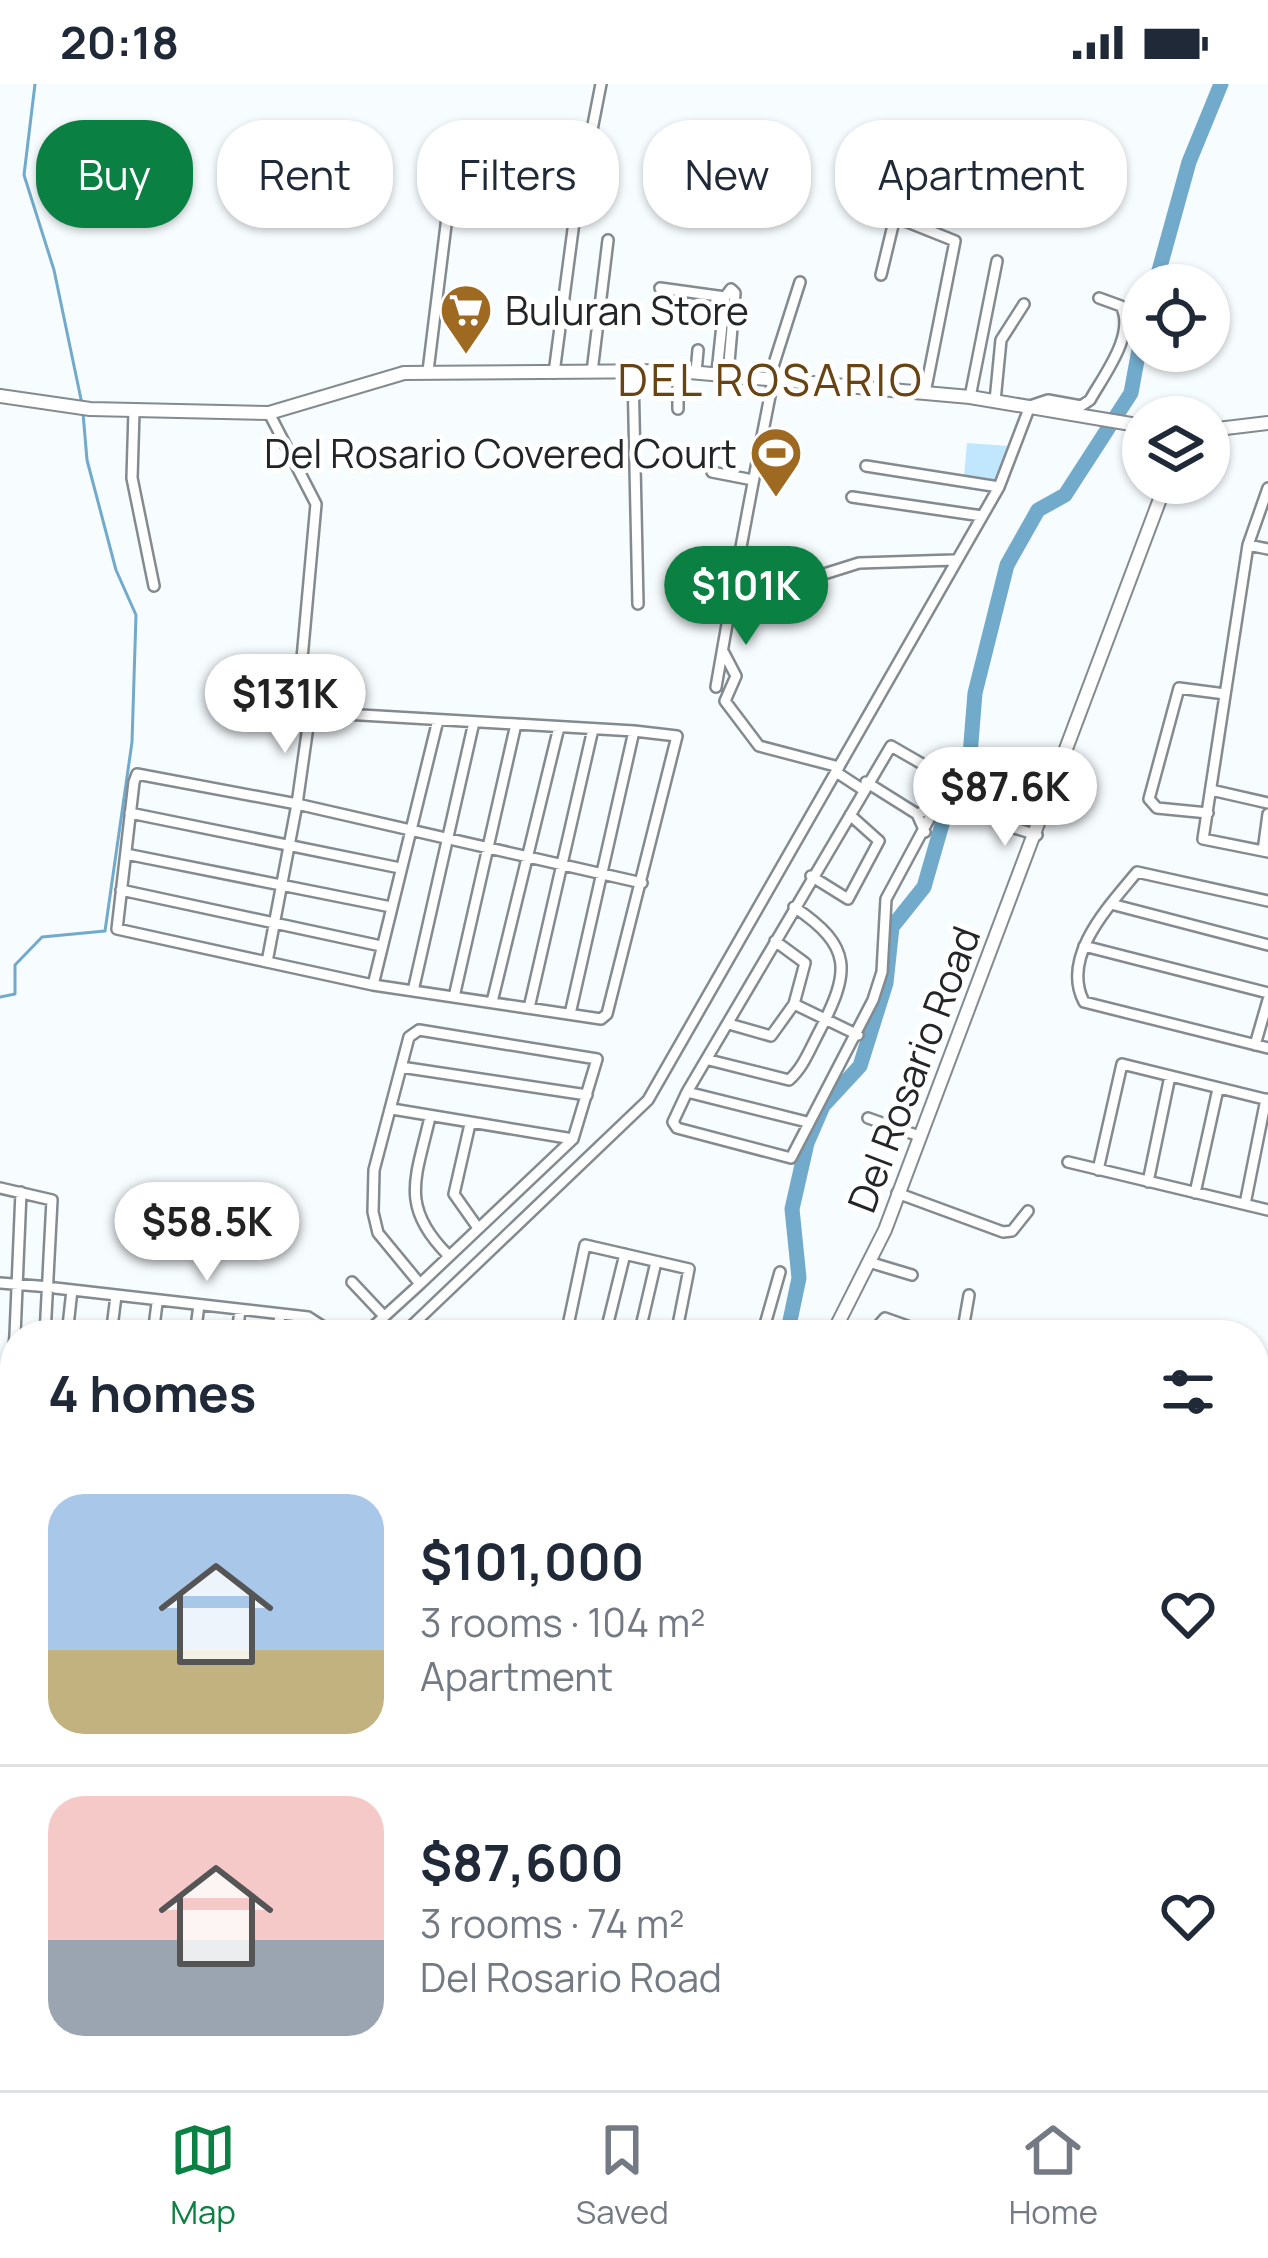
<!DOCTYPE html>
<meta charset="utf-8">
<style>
body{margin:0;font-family:Manrope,sans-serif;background:#f6f6f7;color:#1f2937;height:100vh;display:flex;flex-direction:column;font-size:45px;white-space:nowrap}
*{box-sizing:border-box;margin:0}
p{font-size:39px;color:#747a83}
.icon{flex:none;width:66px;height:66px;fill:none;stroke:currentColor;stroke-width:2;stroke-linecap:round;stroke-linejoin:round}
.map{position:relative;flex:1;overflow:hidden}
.panel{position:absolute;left:0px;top:1236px;width:1269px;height:771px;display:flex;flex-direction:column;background:#fff;border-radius:48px 48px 0 0;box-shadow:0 3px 9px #0004}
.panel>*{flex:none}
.guide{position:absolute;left:36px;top:36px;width:1197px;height:108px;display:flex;gap:24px}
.fabs{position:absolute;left:1122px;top:180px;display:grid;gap:24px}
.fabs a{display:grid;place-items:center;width:108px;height:108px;border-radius:50%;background:#fff;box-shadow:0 3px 9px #0004;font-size:60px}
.price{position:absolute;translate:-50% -102px;padding:0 27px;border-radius:42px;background:#fff;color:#222;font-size:39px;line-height:78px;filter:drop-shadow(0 3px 6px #0008)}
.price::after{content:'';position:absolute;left:50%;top:72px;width:36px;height:27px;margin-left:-18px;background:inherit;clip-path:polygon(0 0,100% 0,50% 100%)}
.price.active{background:#0b8043;color:#fff}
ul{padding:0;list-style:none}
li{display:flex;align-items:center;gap:36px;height:300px;padding:0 48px}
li+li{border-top:3px solid #e0e1e3}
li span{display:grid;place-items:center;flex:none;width:336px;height:240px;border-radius:36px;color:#555}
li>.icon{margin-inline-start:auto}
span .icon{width:144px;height:144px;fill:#fffc;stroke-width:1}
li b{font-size:51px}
h2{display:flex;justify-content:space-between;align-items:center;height:144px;padding:0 48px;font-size:51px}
.chip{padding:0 42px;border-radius:48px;background:#fff;box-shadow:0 3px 9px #0004;font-size:42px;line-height:108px}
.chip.active{background:#0b8043;color:#fff}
.status{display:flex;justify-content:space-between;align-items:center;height:84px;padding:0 60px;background:#fff;direction:ltr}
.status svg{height:33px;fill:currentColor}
.tab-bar{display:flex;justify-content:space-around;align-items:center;height:168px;border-top:3px solid #e0e1e3;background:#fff;font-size:33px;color:#747a83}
.tab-bar a{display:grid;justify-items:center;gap:6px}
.tab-bar .active{color:#0b8043}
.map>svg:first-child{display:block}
</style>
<div class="status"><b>20:18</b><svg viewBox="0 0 49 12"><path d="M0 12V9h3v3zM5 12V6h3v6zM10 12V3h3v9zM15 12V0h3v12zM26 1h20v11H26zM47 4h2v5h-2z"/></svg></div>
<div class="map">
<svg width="1268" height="2006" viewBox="0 0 1268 2006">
<defs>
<pattern id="grass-tufts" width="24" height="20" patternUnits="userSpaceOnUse" patternTransform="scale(3)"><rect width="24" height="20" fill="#c1e7fe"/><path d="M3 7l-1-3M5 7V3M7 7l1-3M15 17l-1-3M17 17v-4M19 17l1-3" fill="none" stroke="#a6c6da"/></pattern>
</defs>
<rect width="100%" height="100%" fill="#f7fcff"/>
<!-- grass -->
<path fill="url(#grass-tufts)" d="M 967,359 L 1009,362 L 995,398 L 964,393 Z"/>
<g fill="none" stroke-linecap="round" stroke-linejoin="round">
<!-- stream -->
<path stroke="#71aaca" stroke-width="3" d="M 35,0 L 24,91 L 54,186 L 82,320
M 0,913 L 15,910 L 15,881 L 42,853 L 105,847 L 132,658 L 136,531 L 116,486 L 87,376 L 83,329
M 864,1992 L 869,2006"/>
<!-- river -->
<path stroke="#71aaca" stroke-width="15" d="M 1155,201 L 1189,78 L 1221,0
M 787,1251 L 799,1194 L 792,1125 L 807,1059 L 823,1022 L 860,982 L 886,899 L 892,843 L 924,803 L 951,709 L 970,671 L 975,609 L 1007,481 L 1038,426 L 1065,411 L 1131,309 L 1143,244
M 411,2006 L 418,1992"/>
<!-- minor casing -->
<g stroke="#838b90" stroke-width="14">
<path id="minor" d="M 881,191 L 895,133 L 955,157 L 925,309
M 660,204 L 725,213 L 717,288
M 725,213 L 731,205 L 735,209 L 728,290
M 428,287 L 447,133
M 592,288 L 608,156
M 696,288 L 698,266
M 554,289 L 574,138 L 601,0
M 633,289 L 638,520
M 770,292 L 800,198
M 970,313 L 997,177
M 995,317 L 1001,256 L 1024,220
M 678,325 L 678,287
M 134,327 L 132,394 L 154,502
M 269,329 L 316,420 L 300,597 L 310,628 L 634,647 L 677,652 L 607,930 L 601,935 L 373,901 L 438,636
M 866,382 L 999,403
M 712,388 L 753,396
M 1268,404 L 1248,461 L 1203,755 L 1268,768
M 852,413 L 982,432
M 1248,461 L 1268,465
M 824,490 L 859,479 L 954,476
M 724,569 L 736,592 L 725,617 L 759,662 L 839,683
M 716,603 C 734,499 753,396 774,292
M 891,662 L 950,696 L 886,815 L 882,888 L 873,916 L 791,1074 L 677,1044 L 673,1038 L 687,1008 Z
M 836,688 L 862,705
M 866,698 L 917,730
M 1211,706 L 1268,719
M 130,729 L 400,784
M 1208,729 L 1157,724 L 1149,715 L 1179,604 L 1225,610
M 1011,743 L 1037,751
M 925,748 L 917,730 L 938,722
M 1263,767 L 1268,730
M 126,770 L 391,823
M 811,792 L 848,815 L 879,757 L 850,731
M 121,806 L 381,862
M 1268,817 L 1137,788 C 1110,821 1060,872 1084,918 L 1268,964
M 1111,820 L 1268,861
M 1084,862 L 1268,909
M 267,878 L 117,845 L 134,698 L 137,690 L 297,720 L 310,628
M 373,901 L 267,878 L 297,720 L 642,799
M 413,907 L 474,638
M 454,913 L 516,640
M 492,918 L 559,643
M 794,920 L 858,951
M 529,924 L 593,645
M 570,930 L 634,647
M 729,940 L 771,952 L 794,920 L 805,879 L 775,857
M 419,946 L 597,975 L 573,1055 L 420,1200 L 378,1149 L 373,1128 L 374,1086 L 409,953 Z
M 1255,961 L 1268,916
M 709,976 L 789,996 C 803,984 810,965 819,948 C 850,888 854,863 794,823
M 401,983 L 587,1011
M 687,1008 L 807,1038
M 392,1025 L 573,1055
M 430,1033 C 416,1094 399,1122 448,1171
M 868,1034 L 919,1052
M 470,1040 L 454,1110 L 478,1144
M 1068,1078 L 1268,1126
M 1098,1086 L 1122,980 L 1268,1016
M 1148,1098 L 1170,992
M 0,1104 L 52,1116 L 45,1251
M 897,1109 L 1003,1148 L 1012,1147 L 1028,1127
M 1195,1109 L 1218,1005
M 1245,1120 L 1266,1015
M 872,1179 L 912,1191
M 352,1198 L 384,1232
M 0,1199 L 50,1203
M 55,1204 L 308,1233 L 336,1251
M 15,1251 L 21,1108
M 67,1251 L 72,1206
M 111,1251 L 116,1212
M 153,1251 L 157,1219
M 195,1251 L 199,1221
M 237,1251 L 240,1226
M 277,1251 L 280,1231
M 364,1251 L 420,1200
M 402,1251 L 648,1016 L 999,403 L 1030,322 L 1048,316 L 1081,322 L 1090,316 C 1104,291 1136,250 1121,222 L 1099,214
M 566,1251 L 585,1161 L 689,1185 L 676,1251
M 605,1251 L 625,1170
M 639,1251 L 656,1178
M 762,1251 L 780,1188
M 870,1251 L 885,1234 L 933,1251
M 962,1251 L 969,1211
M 1254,1295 L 1268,1299
M 11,1298 L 15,1251
M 1268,1317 L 1268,1333
M 0,1322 L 15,1321
M 0,1352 L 15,1352
M 0,1394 L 15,1399
M 1254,1448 L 1268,1451
M 0,1456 L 15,1488
M 9,1475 L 15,1418
M 0,1478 L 14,1513
M 1254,1559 L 1268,1511
M 0,1643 L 15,1645
M 1254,1719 L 1268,1725
M 1254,1754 L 1268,1760
M 1268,1801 L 1258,1830 L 1268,1840
M 665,1992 L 700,2003
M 955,1992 L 1000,2006
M 584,2006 L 589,1992
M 742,2006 L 746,1992
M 786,2006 L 790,1992
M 831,2006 L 835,1992
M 886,2006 L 891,1992
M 936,2006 L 941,1992
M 1030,2006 L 1034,1992
M 1071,2006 L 1076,1992
M 1122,2006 L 1126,1992
M 1176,2006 L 1181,1992"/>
</g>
<!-- major casing -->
<g stroke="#838b90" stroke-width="16">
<path id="major" d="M 0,312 L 90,325 L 269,329 L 404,289 L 678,287 L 970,313 L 1143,342
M 1209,346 L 1268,339
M 832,1251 L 885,1146 L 1166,399
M 537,2006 L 541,1992"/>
</g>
<!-- minor -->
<use href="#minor" stroke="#fff" stroke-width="9"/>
<!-- major -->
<use href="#major" stroke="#fff" stroke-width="12"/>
</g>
<!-- icons -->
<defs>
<g id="supermarket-pin" transform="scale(2.7)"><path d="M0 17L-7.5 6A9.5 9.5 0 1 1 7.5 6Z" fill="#9e6921" stroke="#fff"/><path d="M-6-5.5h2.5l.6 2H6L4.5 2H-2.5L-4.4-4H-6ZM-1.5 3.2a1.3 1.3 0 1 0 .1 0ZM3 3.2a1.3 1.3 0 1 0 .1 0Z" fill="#fff"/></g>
<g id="stadium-pin" transform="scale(2.7)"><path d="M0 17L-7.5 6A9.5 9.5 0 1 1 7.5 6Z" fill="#9e6921" stroke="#fff"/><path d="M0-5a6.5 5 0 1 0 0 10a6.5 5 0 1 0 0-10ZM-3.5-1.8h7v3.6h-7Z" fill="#fff"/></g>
</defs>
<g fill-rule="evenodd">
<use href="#supermarket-pin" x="466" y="226"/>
<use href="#stadium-pin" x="776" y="369"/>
</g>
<g text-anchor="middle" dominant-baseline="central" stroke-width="10" stroke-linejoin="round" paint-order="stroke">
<!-- poi labels -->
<g font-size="39" fill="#232628" stroke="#fff" text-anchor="start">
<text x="505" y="226">Buluran Store</text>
<text x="737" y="369" text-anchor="end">Del Rosario Covered Court</text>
</g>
<!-- street labels -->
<g font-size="39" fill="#232628" stroke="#fff">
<text transform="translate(913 985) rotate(-69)">Del Rosario Road</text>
</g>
<!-- quarter labels -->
<g font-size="45" letter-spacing="3" fill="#694413" stroke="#fff">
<text x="771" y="295">DEL ROSARIO</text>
</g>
</g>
</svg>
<div class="fabs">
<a><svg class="icon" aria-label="locate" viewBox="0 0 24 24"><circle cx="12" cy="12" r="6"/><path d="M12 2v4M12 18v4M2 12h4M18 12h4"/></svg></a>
<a><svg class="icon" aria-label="layers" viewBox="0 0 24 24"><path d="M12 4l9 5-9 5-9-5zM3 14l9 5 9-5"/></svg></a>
</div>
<b class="price active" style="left:746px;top:564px">$101K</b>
<b class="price" style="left:285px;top:672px">$131K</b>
<b class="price" style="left:1005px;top:765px">$87.6K</b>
<b class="price" style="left:207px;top:1200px">$58.5K</b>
<div class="guide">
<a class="chip active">Buy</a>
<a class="chip">Rent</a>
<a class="chip">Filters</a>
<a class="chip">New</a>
<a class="chip">Apartment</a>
</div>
<section class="panel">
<h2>4 homes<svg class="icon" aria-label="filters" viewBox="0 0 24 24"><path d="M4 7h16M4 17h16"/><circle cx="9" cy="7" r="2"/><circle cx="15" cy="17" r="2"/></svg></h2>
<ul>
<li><span style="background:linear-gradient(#a9c7e8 65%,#c2b280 0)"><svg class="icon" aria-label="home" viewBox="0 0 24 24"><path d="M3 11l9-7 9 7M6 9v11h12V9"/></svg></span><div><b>$101,000</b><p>3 rooms · 104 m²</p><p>Apartment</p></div><svg class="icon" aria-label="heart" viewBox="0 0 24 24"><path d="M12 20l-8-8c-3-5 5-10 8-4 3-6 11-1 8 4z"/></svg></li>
<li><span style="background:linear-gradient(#f6c9c9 60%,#9aa5b1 0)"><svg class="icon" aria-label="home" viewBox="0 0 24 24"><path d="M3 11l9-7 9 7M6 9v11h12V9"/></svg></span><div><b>$87,600</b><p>3 rooms · 74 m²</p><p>Del Rosario Road</p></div><svg class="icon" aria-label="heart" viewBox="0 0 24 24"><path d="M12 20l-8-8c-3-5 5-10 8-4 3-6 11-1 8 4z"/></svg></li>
</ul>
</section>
</div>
<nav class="tab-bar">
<a class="active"><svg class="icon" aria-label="map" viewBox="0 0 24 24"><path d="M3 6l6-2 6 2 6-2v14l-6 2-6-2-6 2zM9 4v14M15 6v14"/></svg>Map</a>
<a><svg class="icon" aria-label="saved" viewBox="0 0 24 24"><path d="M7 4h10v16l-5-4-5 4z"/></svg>Saved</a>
<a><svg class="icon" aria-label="home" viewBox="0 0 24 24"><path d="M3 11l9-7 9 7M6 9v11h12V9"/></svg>Home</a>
</nav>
